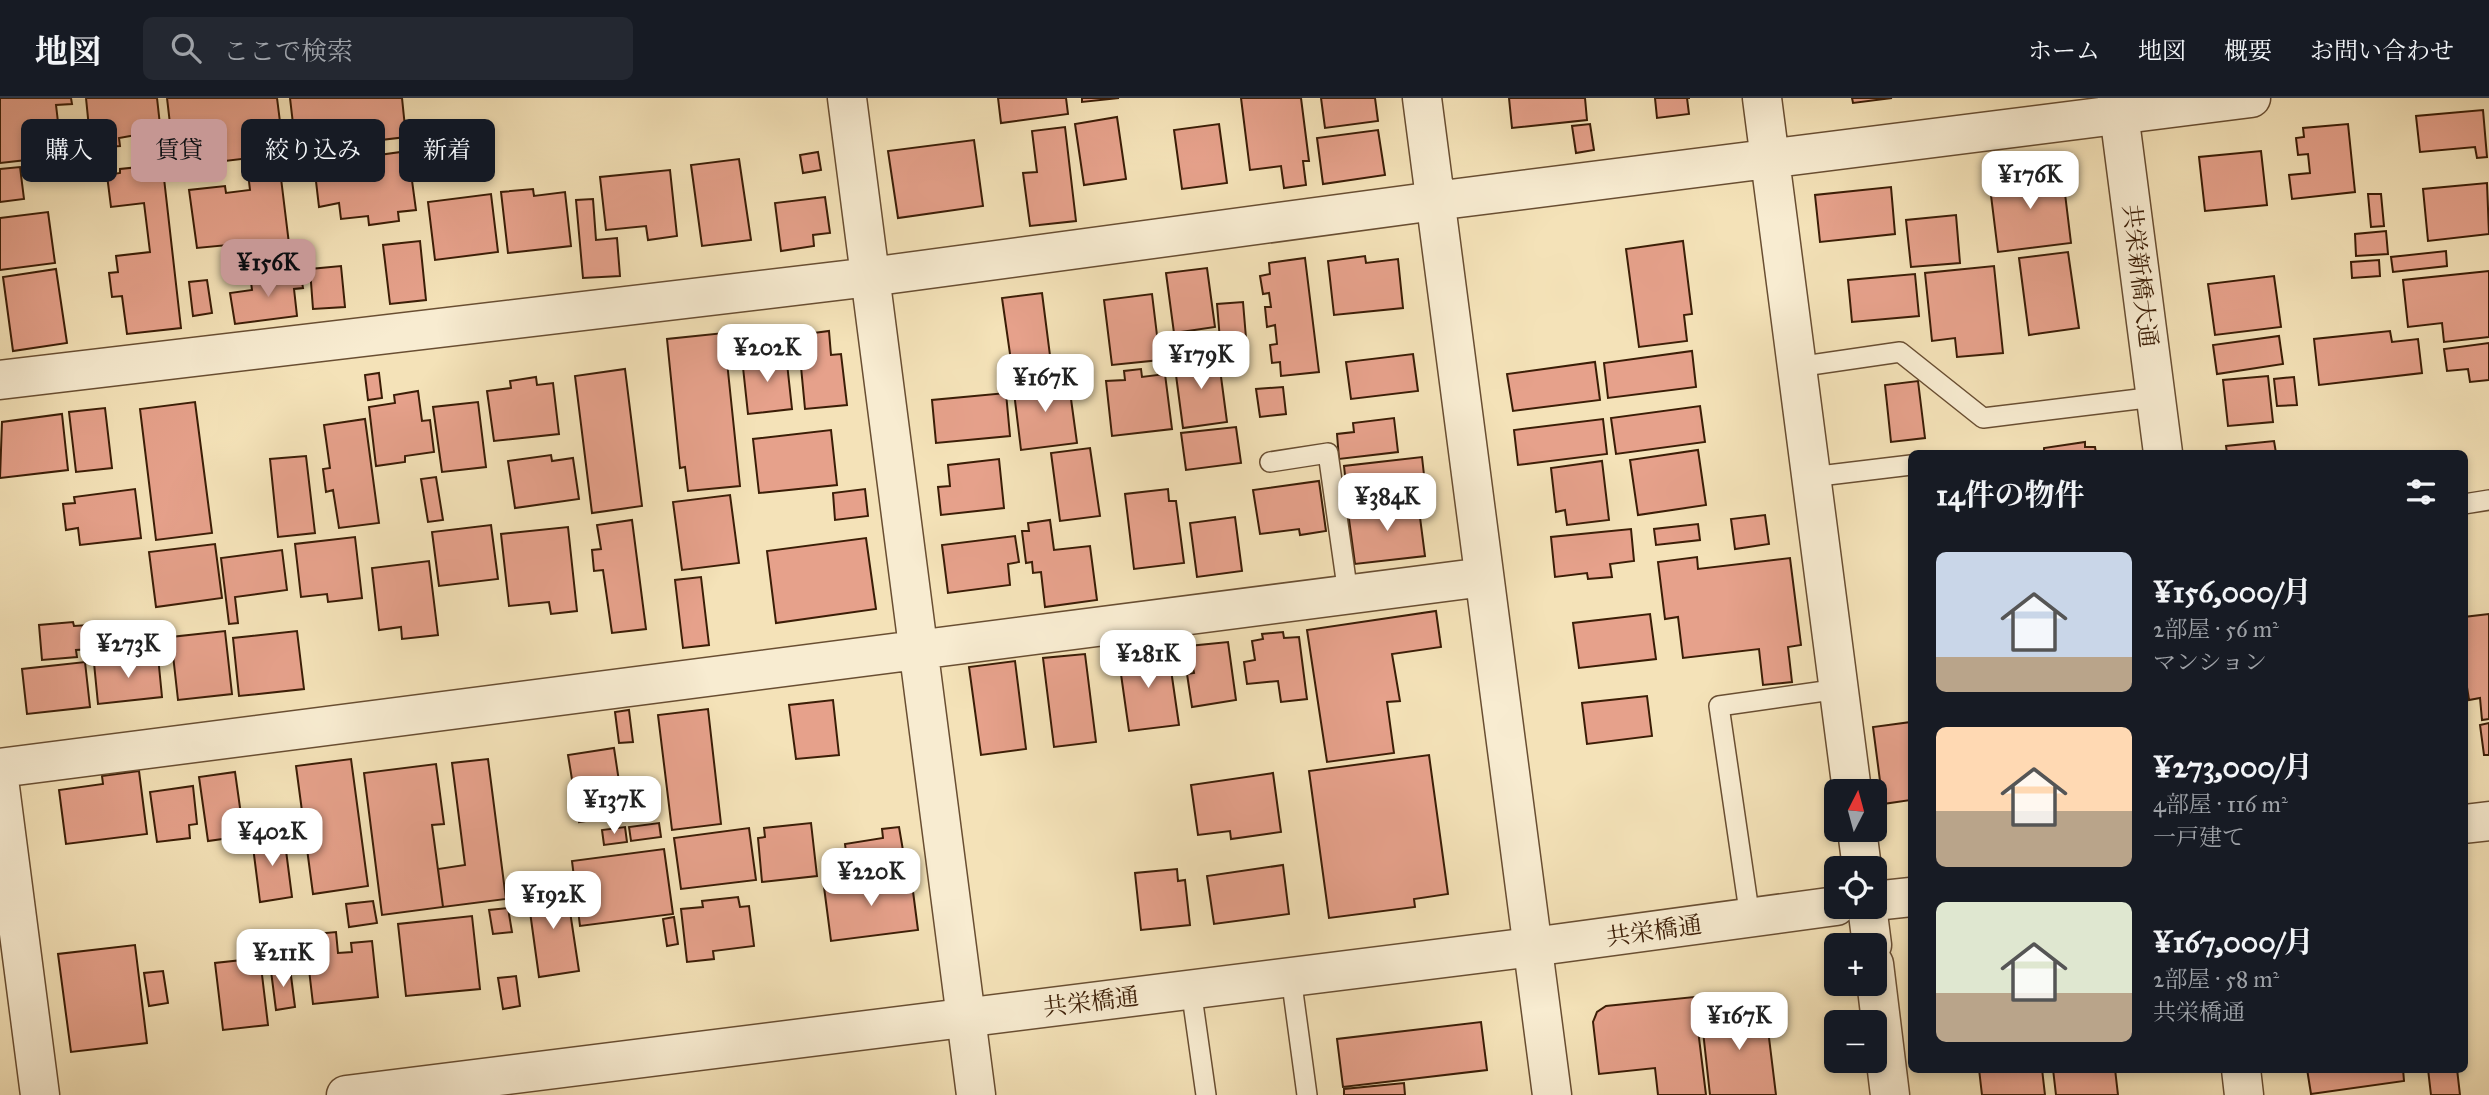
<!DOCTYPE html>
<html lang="ja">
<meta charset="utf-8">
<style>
body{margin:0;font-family:"IM FELL Great Primer","Noto Serif JP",serif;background:#242831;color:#f1f3f6;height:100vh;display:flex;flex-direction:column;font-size:26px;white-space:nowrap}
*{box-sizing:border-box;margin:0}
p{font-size:23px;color:#9ea1a6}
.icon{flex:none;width:38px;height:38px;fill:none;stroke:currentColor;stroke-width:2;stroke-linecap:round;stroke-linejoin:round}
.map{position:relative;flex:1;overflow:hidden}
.side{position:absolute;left:1908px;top:352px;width:560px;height:623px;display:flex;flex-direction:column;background:#171b24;border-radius:10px;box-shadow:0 4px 10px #0003}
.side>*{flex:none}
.top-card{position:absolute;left:21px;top:21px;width:665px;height:63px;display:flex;gap:14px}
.needle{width:46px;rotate:6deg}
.buttons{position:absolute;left:1824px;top:681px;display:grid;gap:14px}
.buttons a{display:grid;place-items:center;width:63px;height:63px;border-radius:10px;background:#171b24;box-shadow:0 4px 10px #0003;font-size:35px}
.price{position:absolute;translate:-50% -60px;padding:0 16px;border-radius:14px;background:#fff;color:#222;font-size:23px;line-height:46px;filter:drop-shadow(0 2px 4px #0008)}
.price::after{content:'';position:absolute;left:50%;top:42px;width:21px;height:16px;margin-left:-10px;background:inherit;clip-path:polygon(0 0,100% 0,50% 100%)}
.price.current{background:#c59692;color:#111}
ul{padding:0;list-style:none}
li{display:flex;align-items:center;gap:21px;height:175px;padding:0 28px}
li span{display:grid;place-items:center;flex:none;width:196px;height:140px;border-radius:10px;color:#555}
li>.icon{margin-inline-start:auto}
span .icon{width:84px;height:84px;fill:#fffc;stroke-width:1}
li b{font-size:30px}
h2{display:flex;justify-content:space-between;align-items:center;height:84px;padding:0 28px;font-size:30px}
.chip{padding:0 24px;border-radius:10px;background:#171b24;box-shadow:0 4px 10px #0003;font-size:24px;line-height:63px}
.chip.current{background:#c59692;color:#111}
header{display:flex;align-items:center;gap:42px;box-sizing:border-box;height:98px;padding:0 35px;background:#171b24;border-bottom:2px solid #363941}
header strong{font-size:33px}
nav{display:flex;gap:38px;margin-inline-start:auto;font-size:24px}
.search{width:490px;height:63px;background:#242831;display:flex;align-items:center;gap:18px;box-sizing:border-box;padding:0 24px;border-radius:10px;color:#9ea1a6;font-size:26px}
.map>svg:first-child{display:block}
</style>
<header>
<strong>地図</strong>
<div class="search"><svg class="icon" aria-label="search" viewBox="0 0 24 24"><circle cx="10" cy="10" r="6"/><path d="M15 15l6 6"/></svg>ここで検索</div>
<nav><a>ホーム</a><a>地図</a><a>概要</a><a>お問い合わせ</a></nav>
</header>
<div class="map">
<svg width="2489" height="997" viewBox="0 0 2489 997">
<rect width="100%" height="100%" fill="#f4e2b8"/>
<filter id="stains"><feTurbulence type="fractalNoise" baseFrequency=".00286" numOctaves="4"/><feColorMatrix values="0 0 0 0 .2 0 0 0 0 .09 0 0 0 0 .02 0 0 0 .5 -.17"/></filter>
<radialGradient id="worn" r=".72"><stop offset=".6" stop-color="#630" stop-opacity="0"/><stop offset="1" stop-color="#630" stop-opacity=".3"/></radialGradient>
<!-- building -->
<path fill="#e6a18b" stroke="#3b1d06" stroke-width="2" d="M 0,0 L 71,0 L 72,6 L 56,7 L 62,58 L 0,65 Z
M 86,0 L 157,0 L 161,36 L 152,37 L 153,41 L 136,43 L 136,37 L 119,40 L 120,48 L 91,50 Z
M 167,0 L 277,0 L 284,56 L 175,69 Z
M 290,0 L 402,0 L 406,39 L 296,52 Z
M 998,0 L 1066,0 L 1068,16 L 1001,25 Z
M 1082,0 L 1119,0 L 1082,4 Z
M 1241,0 L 1301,0 L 1309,63 L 1303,63 L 1306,87 L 1284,90 L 1281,68 L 1250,72 Z
M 1321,0 L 1375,0 L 1378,23 L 1325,30 Z
M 1509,0 L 1585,0 L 1587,22 L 1512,30 Z
M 1655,0 L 1690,0 L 1687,0 L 1689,16 L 1657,20 Z
M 1852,0 L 1892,0 L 1853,5 Z
M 2483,12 L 2487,59 L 2477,60 L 2475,49 L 2420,54 L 2416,18 Z
M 1117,19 L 1126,81 L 1084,87 L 1075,26 Z
M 1219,26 L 1227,85 L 1182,91 L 1174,32 Z
M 1590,26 L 1594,52 L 1576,55 L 1572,28 Z
M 2348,26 L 2355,94 L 2292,101 L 2289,77 L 2310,75 L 2308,56 L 2298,57 L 2296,40 L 2304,39 L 2303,30 Z
M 442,28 L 444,48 L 418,50 L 416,30 Z
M 1065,29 L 1076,123 L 1030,128 L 1023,75 L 1037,74 L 1032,33 Z
M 1378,32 L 1385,77 L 1323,86 L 1317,40 Z
M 974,42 L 983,108 L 898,120 L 888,53 Z
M 408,53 L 416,112 L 398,114 L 399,123 L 369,127 L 368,118 L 341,121 L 339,105 L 319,109 L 314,66 Z
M 2261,53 L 2267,107 L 2205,113 L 2199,59 Z
M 161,54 L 181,230 L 127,236 L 122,198 L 112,199 L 109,175 L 118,174 L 116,158 L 150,154 L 144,105 L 111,109 L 107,77 L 120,75 L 120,71 L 139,69 L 137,57 Z
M 818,54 L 821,72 L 803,75 L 800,57 Z
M 739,61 L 751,142 L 702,148 L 691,67 Z
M 20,69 L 24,101 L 0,104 L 0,71 Z
M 2062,71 L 2071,145 L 1998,154 L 1989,81 Z
M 280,72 L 289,146 L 239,152 L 238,146 L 197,150 L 189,92 L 225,88 L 226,95 L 250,92 L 248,75 Z
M 670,72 L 677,138 L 648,142 L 646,128 L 606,132 L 600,79 Z
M 2487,85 L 2489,136 L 2428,143 L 2423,91 Z
M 1891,89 L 1895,136 L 1820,144 L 1815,97 Z
M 533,91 L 534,98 L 565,94 L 571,148 L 508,155 L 501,94 Z
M 491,96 L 498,154 L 435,162 L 428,104 Z
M 2368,96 L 2381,96 L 2384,128 L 2371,129 Z
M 825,99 L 830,135 L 813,137 L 814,148 L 781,153 L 775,105 Z
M 593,101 L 596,142 L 617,140 L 620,178 L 583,180 L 576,102 Z
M 48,114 L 55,165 L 0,172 L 0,120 Z
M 1956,117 L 1960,165 L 1911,169 L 1906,122 Z
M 2386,133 L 2388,156 L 2356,158 L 2355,136 Z
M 420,143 L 426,202 L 390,206 L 383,147 Z
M 1683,143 L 1692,216 L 1684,217 L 1687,243 L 1639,249 L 1626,151 Z
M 2446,153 L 2447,168 L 2393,174 L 2391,159 Z
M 2068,154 L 2079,230 L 2029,237 L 2019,160 Z
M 1365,158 L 1366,165 L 1398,161 L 1403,210 L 1334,217 L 1328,163 Z
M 1305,160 L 1319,274 L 1281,278 L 1280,264 L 1272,265 L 1270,247 L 1277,246 L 1275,227 L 1267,229 L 1265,209 L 1271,209 L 1269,195 L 1263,196 L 1260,178 L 1270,176 L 1269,165 Z
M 2379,162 L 2380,178 L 2352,180 L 2351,164 Z
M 341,168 L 345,209 L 313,211 L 310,171 Z
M 1994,168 L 2003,255 L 1957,259 L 1955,240 L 1932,243 L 1925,175 Z
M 1207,170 L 1215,229 L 1174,235 L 1166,175 Z
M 56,171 L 67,245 L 13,253 L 3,179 Z
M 300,172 L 303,190 L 294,191 L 297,218 L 235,226 L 230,195 L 252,192 L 251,184 L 275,181 L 275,175 Z
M 2489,173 L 2489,239 L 2444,244 L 2442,225 L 2408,229 L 2403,182 Z
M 1915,176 L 1919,218 L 1852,224 L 1848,182 Z
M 2274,178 L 2281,229 L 2215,237 L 2208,186 Z
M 207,182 L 212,215 L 193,218 L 189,184 Z
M 1042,195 L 1052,273 L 1013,277 L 1002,200 Z
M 1152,196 L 1160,262 L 1112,267 L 1104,202 Z
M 1243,204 L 1246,240 L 1220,242 L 1217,206 Z
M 829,233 L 831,257 L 841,256 L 847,307 L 805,311 L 798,237 Z
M 2390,233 L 2392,244 L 2418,241 L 2422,275 L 2319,287 L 2314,241 Z
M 724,235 L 740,388 L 688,393 L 685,369 L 680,370 L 667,241 Z
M 2279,238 L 2283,266 L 2217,276 L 2213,247 Z
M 2489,245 L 2489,282 L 2470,284 L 2468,271 L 2447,273 L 2444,251 Z
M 1692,253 L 1696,289 L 1608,300 L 1604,265 Z
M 786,256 L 792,311 L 748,316 L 742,260 Z
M 1218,256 L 1227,324 L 1183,330 L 1174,262 Z
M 1413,256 L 1418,293 L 1351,301 L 1346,264 Z
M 1595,264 L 1600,302 L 1513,313 L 1507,276 Z
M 625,271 L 642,408 L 592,415 L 575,278 Z
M 1141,271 L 1142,279 L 1165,276 L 1172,331 L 1112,338 L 1106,283 L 1125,282 L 1124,273 Z
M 379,275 L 382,300 L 368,302 L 365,277 Z
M 2268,278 L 2273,324 L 2228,328 L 2223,282 Z
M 536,279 L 537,287 L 553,285 L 559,336 L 494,343 L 487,293 L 511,290 L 510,283 Z
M 1068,279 L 1077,345 L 1021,352 L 1013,286 Z
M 2294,279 L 2297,307 L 2277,308 L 2274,281 Z
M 1918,283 L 1925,340 L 1891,344 L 1885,287 Z
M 1283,289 L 1286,316 L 1260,319 L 1256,291 Z
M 418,293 L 422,323 L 430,322 L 434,354 L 405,358 L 405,364 L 376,368 L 369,309 L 395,305 L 394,297 Z
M 1006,295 L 1010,338 L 936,345 L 932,302 Z
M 195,304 L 212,435 L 156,442 L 140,311 Z
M 478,304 L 486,369 L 442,374 L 433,309 Z
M 1700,308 L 1705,344 L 1616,356 L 1611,320 Z
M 105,310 L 112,370 L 76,374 L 69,314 Z
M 62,316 L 68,372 L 0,380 L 2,324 Z
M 1394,320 L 1398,354 L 1339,361 L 1337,336 L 1354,334 L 1353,325 Z
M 365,321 L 379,425 L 339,430 L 333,392 L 326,394 L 323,371 L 330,370 L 324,327 Z
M 1603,321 L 1607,356 L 1518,367 L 1514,332 Z
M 1236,329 L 1241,365 L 1186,372 L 1181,335 Z
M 831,332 L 837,387 L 759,395 L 753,341 Z
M 2274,343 L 2276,355 L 2227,355 L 2226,348 Z
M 2085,344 L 2085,349 L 2095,349 L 2096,355 L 2044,355 L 2044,350 Z
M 1090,350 L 1100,418 L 1060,423 L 1051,355 Z
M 1698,352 L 1706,407 L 1638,417 L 1630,362 Z
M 551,357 L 552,363 L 573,360 L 579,401 L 515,410 L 508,363 Z
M 306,358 L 315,435 L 278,439 L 270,361 Z
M 1422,359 L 1424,377 L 1346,386 L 1344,368 Z
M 999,361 L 1004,410 L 941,417 L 938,389 L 950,388 L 948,367 Z
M 1602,363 L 1609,422 L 1567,427 L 1565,412 L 1556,414 L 1551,370 Z
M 436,379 L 443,422 L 428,424 L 421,381 Z
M 1319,383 L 1326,433 L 1300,437 L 1299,431 L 1260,436 L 1253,392 Z
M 135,391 L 141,440 L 80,447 L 78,430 L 66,432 L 63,406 L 75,405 L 74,399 Z
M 865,391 L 868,418 L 835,422 L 833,395 Z
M 1168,391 L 1169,403 L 1176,403 L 1184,465 L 1134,471 L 1125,396 Z
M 730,397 L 739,465 L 682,472 L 673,404 Z
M 1418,404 L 1425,458 L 1355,466 L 1348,414 Z
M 1765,417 L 1769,446 L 1735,451 L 1731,421 Z
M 1235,419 L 1242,473 L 1197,479 L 1190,425 Z
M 632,422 L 646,531 L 612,535 L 603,472 L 594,473 L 592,452 L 601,451 L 597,427 Z
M 1050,422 L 1054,452 L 1090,448 L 1097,502 L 1045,509 L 1041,474 L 1033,475 L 1032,464 L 1026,465 L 1022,433 L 1029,433 L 1028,425 Z
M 1698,426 L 1700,442 L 1656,447 L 1654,431 Z
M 491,427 L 498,481 L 439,488 L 432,434 Z
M 568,429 L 577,513 L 551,516 L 549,504 L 509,508 L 501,436 Z
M 1631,431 L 1634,463 L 1610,466 L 1612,479 L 1588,481 L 1587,475 L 1555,479 L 1551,439 Z
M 1015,438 L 1019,464 L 1008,466 L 1010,487 L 948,495 L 942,447 Z
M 355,439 L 362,500 L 328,504 L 327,496 L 301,499 L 295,446 Z
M 866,440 L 876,511 L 776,525 L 767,453 Z
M 215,446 L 222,500 L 156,509 L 149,454 Z
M 282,452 L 287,492 L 235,499 L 238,525 L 229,526 L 221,460 Z
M 1697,459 L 1698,471 L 1790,460 L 1801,547 L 1788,549 L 1792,584 L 1763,587 L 1759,551 L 1683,560 L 1678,519 L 1665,521 L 1658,464 Z
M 429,463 L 438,537 L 402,541 L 401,529 L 379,532 L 372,470 Z
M 701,479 L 709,547 L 683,550 L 675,482 Z
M 1436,513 L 1441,549 L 1392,556 L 1400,603 L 1387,604 L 1394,655 L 1327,664 L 1307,532 Z
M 1650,516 L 1656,561 L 1579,570 L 1573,525 Z
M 2489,516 L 2489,621 L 2482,622 L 2480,600 L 2469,602 L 2464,570 L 2464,519 Z
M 73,524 L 74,528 L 89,527 L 92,551 L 76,552 L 77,559 L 42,562 L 39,527 Z
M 154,528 L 157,550 L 122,553 L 119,532 Z
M 225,533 L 232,596 L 178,602 L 171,539 Z
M 297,533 L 304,591 L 239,598 L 233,540 Z
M 1283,534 L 1284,540 L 1299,539 L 1307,601 L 1281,604 L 1278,583 L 1247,586 L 1244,564 L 1255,562 L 1252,543 L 1263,541 L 1262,536 Z
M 1228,544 L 1236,602 L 1192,609 L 1187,576 L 1194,575 L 1189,548 Z
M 1161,549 L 1163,566 L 1170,565 L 1179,627 L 1129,633 L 1118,555 Z
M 1085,556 L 1096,644 L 1054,649 L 1043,560 Z
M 158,558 L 162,599 L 98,606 L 94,565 Z
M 1015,563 L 1026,651 L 981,657 L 969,569 Z
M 85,564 L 90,609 L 27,616 L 22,571 Z
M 1647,598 L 1652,638 L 1587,646 L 1582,605 Z
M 833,602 L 839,657 L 796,661 L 789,607 Z
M 708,611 L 721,726 L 672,732 L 658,617 Z
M 629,612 L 633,644 L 619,645 L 615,614 Z
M 1911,624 L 1911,702 L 1883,706 L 1873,629 Z
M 2489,625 L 2489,657 L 2484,657 L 2480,627 Z
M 614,650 L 624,717 L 579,724 L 568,657 Z
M 1429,657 L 1448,796 L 1414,801 L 1415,809 L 1329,820 L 1309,673 Z
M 351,661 L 368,788 L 313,796 L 296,668 Z
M 488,661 L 506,801 L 443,809 L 438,771 L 465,767 L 452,665 Z
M 436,666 L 444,726 L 432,727 L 443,809 L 382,817 L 364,675 Z
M 139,673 L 147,736 L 66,746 L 59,692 L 103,686 L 102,678 Z
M 235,674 L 244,738 L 208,743 L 199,679 Z
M 1273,675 L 1281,734 L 1231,741 L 1230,733 L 1198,737 L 1191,687 Z
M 193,688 L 197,726 L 189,727 L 190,740 L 157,744 L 150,694 Z
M 659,725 L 661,739 L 631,743 L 629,729 Z
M 811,725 L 817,778 L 762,784 L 758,740 L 765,739 L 764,730 Z
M 625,729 L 627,744 L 604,747 L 602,732 Z
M 899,729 L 906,770 L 849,778 L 845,746 L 883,740 L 882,731 Z
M 749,730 L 756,782 L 681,791 L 674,740 Z
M 284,737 L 292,799 L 260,804 L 252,741 Z
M 664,751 L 673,816 L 580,828 L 572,763 Z
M 1283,767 L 1289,816 L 1214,826 L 1207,778 Z
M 1177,771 L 1178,783 L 1185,782 L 1190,827 L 1141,832 L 1135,775 Z
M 911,778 L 918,832 L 831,843 L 824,789 Z
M 566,787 L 579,873 L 539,879 L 527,792 Z
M 738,799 L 740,809 L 749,808 L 754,848 L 713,853 L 714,861 L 687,864 L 681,811 L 703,809 L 702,803 Z
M 373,803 L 377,825 L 349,829 L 346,806 Z
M 508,810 L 512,834 L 493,836 L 489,812 Z
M 472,818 L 480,891 L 406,898 L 398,826 Z
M 674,819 L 678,846 L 667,848 L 663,821 Z
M 336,834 L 338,855 L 352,854 L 351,845 L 372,843 L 378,899 L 313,906 L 305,837 Z
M 135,847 L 147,945 L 71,954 L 58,856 Z
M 260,860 L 268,927 L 223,932 L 215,865 Z
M 290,870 L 295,909 L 276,912 L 271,873 Z
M 163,873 L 168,905 L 149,908 L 144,875 Z
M 516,878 L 520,908 L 503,911 L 498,880 Z
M 1694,899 L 1706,997 L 1658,997 L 1655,970 L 1599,976 L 1593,924 L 1597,914 L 1606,908 Z
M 1765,907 L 1776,997 L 1710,997 L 1701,915 Z
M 1481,924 L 1487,972 L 1343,989 L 1337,941 Z
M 1979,971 L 2042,971 L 2045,997 L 1982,997 Z
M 2053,971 L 2115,971 L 2118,997 L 2056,997 Z
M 2307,971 L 2403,971 L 2404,983 L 2311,996 Z
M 2428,971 L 2457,971 L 2460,997 L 2431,997 Z
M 1404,985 L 1405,997 L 1344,997 L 1344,991 Z"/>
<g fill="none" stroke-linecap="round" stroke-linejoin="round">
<!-- service casing -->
<g stroke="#694e32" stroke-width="22">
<path id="service" d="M 1797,269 L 1900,254 L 1983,320 L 2155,299
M 1270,364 L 1328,355 L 1348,496
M 1811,379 L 1911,367
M 2464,406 L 2489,402
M 1750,820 L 1719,608 L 1839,591
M 1291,879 L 1307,997
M 1191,891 L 1206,997"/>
</g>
<!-- minor casing -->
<g stroke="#694e32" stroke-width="41">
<path id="minor" d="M 847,0 L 976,997
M 1422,0 L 1552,997
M 1762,0 L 1852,693
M 0,282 L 870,179 L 1435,103 L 2251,0
M 0,670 L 1484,479
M 0,689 L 40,997
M 1857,732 L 1862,770
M 1867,808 L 1872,847
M 1874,866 L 1890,997"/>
</g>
<!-- tertiary casing -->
<g stroke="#694e32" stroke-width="41">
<path id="tertiary" d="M 2117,0 L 2163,355
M 2464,726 L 2489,723
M 1874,803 L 1911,799
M 2241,971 L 2244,997
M 346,997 L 1532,849 L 1836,808"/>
</g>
<!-- service -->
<use href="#service" stroke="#f8ecd1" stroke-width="19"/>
<!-- minor -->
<use href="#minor" stroke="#f8ecd1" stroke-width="38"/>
<!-- tertiary -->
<use href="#tertiary" stroke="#f8ecd1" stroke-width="38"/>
</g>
<g text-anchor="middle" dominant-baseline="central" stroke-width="7" stroke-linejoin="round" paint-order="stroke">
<!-- street labels -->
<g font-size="24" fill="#3b1d06" stroke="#f8ecd1">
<text transform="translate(2140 178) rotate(83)">共栄新橋大通</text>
<text transform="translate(1654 833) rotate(-8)">共栄橋通</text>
<text transform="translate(1091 904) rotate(-7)">共栄橋通</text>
</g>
</g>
<rect width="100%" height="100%" filter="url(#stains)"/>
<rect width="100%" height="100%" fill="url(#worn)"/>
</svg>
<div class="buttons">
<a><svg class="needle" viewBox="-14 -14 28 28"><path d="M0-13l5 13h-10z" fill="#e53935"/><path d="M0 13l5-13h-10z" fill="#9ea1a6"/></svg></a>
<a><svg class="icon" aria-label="locate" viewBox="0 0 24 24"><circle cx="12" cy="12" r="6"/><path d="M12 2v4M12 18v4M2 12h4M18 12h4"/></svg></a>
<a>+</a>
<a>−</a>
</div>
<b class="price" style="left:2030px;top:113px">¥176K</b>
<b class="price current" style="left:268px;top:201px">¥156K</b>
<b class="price" style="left:767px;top:286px">¥202K</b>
<b class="price" style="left:1201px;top:293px">¥179K</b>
<b class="price" style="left:1045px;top:316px">¥167K</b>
<b class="price" style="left:1387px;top:435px">¥384K</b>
<b class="price" style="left:128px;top:582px">¥273K</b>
<b class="price" style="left:1148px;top:592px">¥281K</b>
<b class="price" style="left:614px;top:738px">¥137K</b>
<b class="price" style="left:272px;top:770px">¥402K</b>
<b class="price" style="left:871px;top:810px">¥220K</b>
<b class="price" style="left:553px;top:833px">¥192K</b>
<b class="price" style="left:283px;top:891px">¥211K</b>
<b class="price" style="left:1739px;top:954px">¥167K</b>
<div class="top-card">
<a class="chip">購入</a>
<a class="chip current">賃貸</a>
<a class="chip">絞り込み</a>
<a class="chip">新着</a>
</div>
<section class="side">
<h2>14件の物件<svg class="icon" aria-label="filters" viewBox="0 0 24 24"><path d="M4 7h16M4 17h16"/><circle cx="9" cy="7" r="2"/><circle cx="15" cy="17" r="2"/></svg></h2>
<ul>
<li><span style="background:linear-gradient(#c9d6e8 75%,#b9a48a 0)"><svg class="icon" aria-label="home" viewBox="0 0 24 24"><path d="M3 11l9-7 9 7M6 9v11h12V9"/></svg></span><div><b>¥156,000/月</b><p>2部屋 · 56 m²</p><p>マンション</p></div></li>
<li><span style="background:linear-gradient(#ffd9b3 60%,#b9a48a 0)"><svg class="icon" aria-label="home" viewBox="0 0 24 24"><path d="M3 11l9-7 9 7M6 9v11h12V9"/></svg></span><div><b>¥273,000/月</b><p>4部屋 · 116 m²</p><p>一戸建て</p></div></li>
<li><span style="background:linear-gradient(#dfe7d0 65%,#b9a48a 0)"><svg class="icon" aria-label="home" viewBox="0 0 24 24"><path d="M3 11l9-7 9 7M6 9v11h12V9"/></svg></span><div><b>¥167,000/月</b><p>2部屋 · 58 m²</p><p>共栄橋通</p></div></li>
</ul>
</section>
</div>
